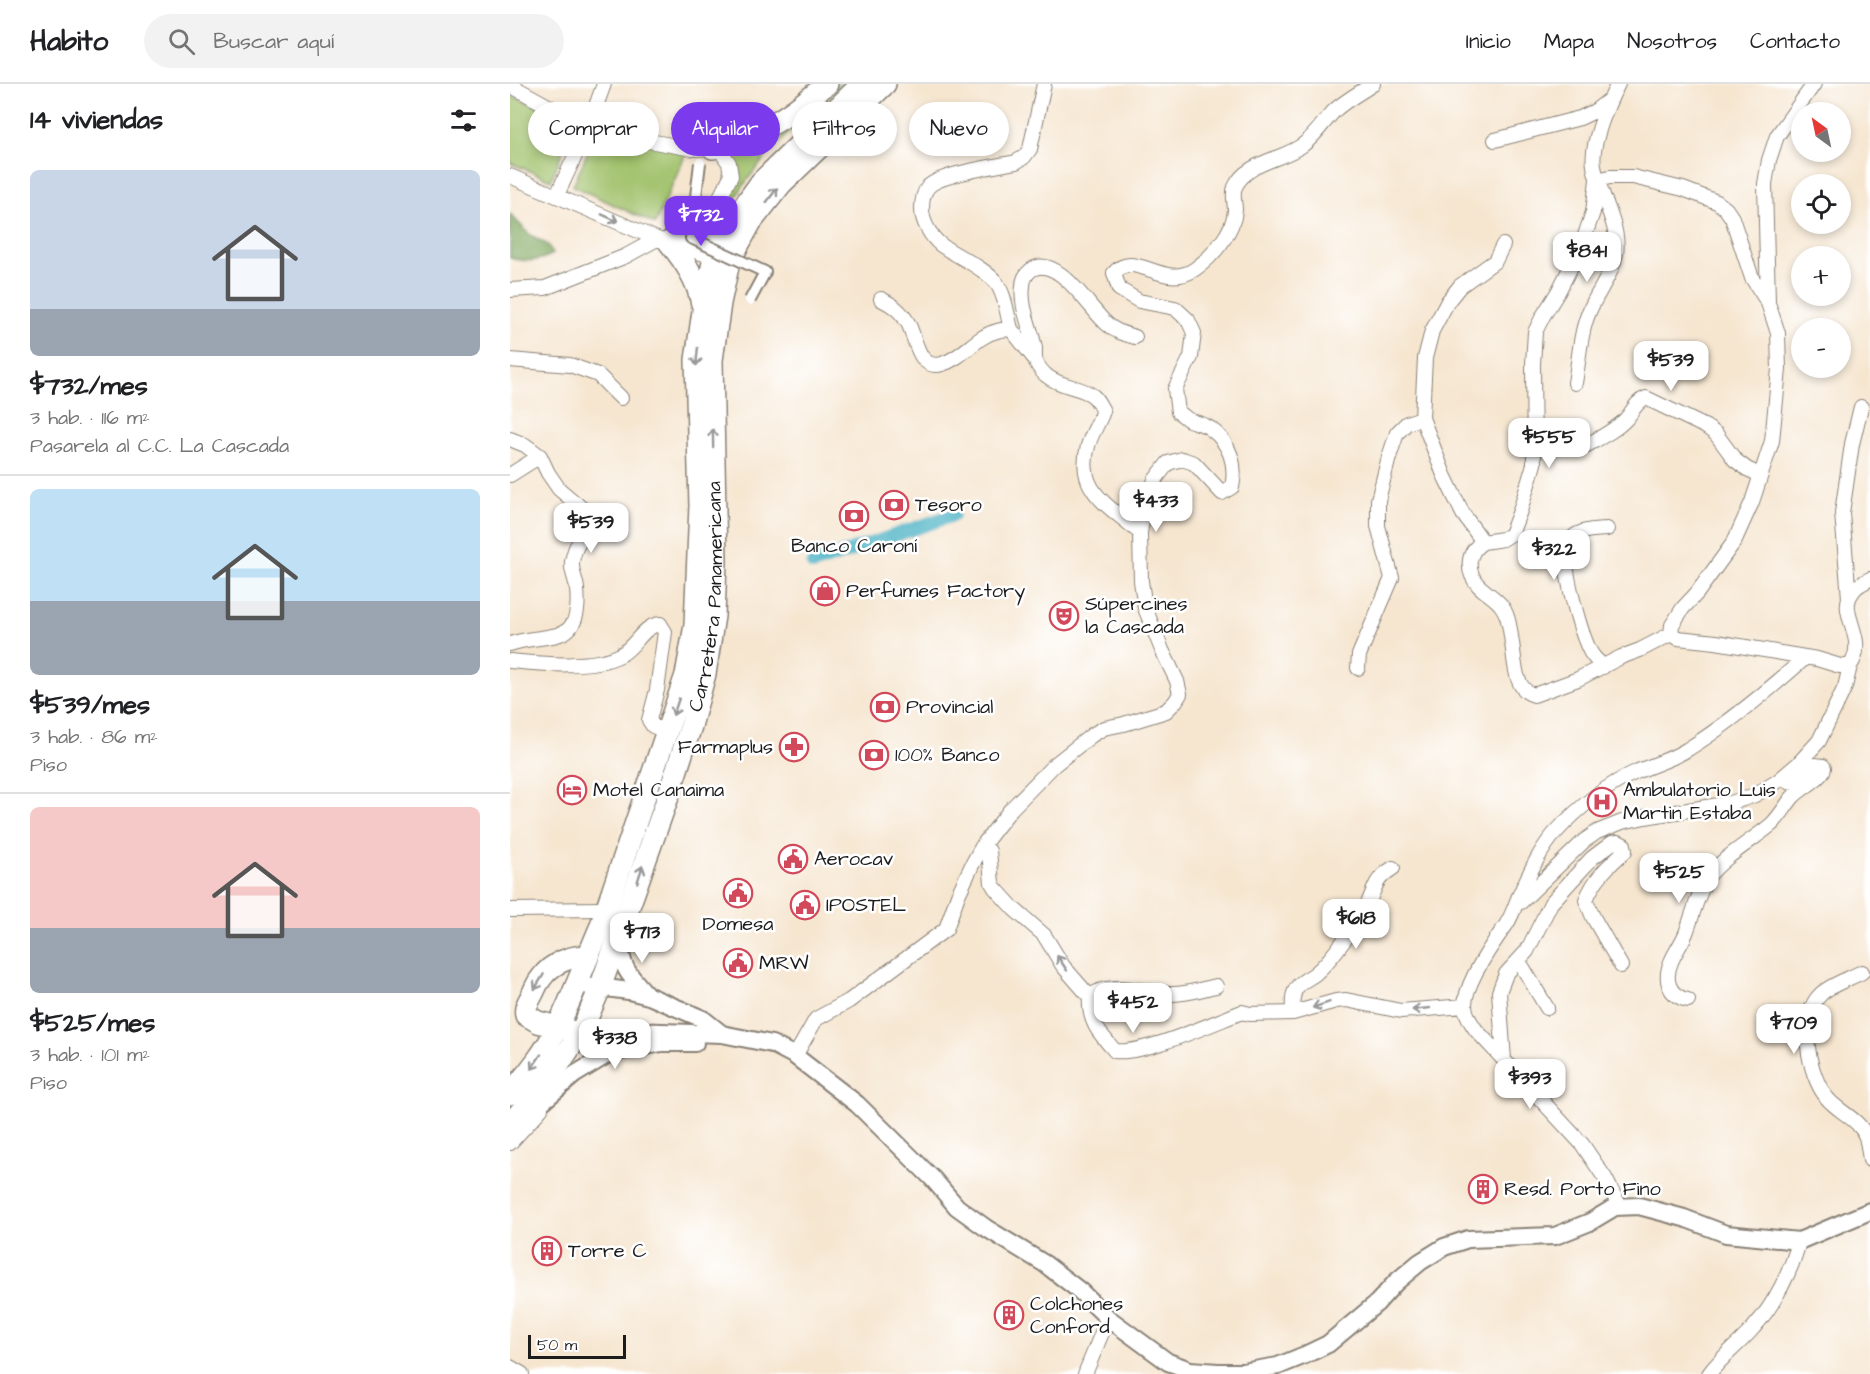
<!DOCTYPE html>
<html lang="es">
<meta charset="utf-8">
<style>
body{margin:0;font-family:"Architects Daughter",sans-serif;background:#f2f2f2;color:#202124;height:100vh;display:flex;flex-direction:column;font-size:22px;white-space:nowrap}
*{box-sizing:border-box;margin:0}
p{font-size:20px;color:#757577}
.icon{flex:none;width:33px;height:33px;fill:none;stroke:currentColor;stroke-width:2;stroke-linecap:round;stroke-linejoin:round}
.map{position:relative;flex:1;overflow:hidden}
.side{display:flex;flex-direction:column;background:#fff;width:510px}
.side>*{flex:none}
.top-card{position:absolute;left:18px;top:18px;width:570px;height:54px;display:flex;gap:12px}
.needle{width:39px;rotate:327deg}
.tools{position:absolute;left:1281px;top:18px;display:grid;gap:12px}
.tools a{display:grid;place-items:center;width:60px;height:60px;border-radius:50%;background:#fff;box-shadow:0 3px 9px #0003;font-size:30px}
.scale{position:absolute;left:18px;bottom:15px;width:98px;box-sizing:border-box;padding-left:6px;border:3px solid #1c1c1c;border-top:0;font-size:16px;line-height:21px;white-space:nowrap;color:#1c1c1c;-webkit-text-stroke:4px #fff;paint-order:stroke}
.price{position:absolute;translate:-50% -51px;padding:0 14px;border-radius:12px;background:#fff;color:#222;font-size:20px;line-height:39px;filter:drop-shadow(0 2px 3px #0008)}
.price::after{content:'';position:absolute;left:50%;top:36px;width:18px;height:14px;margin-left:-9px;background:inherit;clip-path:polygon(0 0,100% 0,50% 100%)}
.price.on{background:#7c3aed;color:#fff}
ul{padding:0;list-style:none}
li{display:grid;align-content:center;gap:12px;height:318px;padding:0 30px}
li+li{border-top:2px solid #e0e0e0}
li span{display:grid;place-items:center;height:186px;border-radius:9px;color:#555}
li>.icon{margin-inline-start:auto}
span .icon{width:108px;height:108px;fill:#fffc;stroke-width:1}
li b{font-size:26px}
h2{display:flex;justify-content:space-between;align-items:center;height:72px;padding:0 30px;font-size:26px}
.tag{padding:0 21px;border-radius:27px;background:#fff;box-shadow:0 3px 9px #0003;font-size:21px;line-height:54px}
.tag.on{background:#7c3aed;color:#fff}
header{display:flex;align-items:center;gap:36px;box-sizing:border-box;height:84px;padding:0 30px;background:#fff;border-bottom:2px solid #e0e0e0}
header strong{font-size:28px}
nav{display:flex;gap:33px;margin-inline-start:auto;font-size:21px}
.search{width:420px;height:54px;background:#f2f2f2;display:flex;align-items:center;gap:15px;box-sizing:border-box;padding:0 21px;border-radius:33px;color:#757577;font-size:22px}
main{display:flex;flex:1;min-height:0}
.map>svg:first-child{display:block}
</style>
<header>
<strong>Habito</strong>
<div class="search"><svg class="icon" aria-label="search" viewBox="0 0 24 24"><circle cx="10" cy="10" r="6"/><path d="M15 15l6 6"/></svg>Buscar aquí</div>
<nav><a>Inicio</a><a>Mapa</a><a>Nosotros</a><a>Contacto</a></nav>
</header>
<main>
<section class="side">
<h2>14 viviendas<svg class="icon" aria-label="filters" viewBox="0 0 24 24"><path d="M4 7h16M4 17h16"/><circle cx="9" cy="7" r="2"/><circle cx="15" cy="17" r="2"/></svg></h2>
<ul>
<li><span style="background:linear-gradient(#c9d6e8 75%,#9aa5b1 0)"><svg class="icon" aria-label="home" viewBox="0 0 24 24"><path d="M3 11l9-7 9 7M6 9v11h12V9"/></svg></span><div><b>$732/mes</b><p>3 hab. · 116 m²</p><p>Pasarela al C.C. La Cascada</p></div></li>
<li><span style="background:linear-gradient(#bfe0f5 60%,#9aa5b1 0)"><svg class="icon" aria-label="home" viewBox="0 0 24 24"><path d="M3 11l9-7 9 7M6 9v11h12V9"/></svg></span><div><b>$539/mes</b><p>3 hab. · 86 m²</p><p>Piso</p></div></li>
<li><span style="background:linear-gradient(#f6c9c9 65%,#9aa5b1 0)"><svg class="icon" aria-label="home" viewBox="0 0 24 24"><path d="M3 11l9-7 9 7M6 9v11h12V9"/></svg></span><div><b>$525/mes</b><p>3 hab. · 101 m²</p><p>Piso</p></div></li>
</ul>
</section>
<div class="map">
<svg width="1360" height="1290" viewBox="0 0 1360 1290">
<rect width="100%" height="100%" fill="#fff"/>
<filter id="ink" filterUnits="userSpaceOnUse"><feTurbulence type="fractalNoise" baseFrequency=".0167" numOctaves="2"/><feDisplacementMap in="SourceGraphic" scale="12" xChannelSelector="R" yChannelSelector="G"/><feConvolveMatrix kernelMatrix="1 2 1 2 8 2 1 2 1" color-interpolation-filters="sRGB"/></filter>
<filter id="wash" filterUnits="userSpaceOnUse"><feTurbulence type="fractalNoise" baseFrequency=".008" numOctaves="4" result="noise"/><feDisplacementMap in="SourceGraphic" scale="24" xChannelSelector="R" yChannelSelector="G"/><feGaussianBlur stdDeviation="1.35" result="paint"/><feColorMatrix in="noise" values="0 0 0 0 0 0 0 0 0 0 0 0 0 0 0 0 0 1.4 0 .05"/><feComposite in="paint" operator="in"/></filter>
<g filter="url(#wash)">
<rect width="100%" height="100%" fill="#f6e6d0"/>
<!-- green -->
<path fill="#a0c16a" stroke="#5e6e43" stroke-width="1.5" d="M 326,0 L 333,0 L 278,50 L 258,70 L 238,95 L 210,137 L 225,94 L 225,74 L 211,59 Z
M 0,11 L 65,38 L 41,96 L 0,79 Z
M 86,48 L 177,67 L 145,140 L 63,102 Z"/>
<!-- forest -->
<path fill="#80a75e" stroke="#4e623d" stroke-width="1.5" d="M 0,130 L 19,150 L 38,161 L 43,170 C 28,178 16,178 0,174 Z"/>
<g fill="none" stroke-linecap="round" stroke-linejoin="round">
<!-- canal -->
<path stroke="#43aec2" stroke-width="14" d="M 303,480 L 443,431"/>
</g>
</g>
<g filter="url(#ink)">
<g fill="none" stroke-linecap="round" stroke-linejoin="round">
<!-- minor casing -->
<g stroke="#898176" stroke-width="16">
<path id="minor" d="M 0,1 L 78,44 L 128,55 L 183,65 L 203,64 L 212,69 L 219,79 L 221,92 L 199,134 L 192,143 L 184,149 L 159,158
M 985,56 L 1070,34 L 1085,27 L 1099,16
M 0,92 L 147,155 L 210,175
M 47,111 L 78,44 L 94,0
M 993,161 L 985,177 L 950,202 L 938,217 L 922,247 L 915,274 L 912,334 L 934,391 L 953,430 L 973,458 L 993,455 L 1001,450 L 1010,427 L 1024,380 L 1023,280 L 1025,248 L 1033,232 L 1048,208 L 1071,163 L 1083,128 L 1087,96 L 1100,93 L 1123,93 L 1173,105 L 1207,118 L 1216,125 L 1222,134 L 1242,194 L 1258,219 L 1268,249 L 1269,285 L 1262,357 L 1242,418 L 1224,458 L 1187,509 L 1173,524 L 1162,541 L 1161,550
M 0,206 L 35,204 L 116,172 L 147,155
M 371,215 C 383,221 391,227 398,239 C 406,254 408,287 432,280 C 453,274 466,252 487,247 C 492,245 497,246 501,245 L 524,274
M 1258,217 L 1255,100 L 1259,76 L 1267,52 L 1304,0
M 501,245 C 497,230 495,209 485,197 C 471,182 448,173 431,161 C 421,153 412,138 412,125 C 412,118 413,109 418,103 C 429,90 487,82 506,78 L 514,73 L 520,65 L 534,0
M 625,253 C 614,250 606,248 597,240 C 580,226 547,168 521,186 C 516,190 513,195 513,202 C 510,223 521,243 525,264 C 525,269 524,273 526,278 C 528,282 533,289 537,292 C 550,303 573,303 583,312 C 587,315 590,322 593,327 C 589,339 581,350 578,362 C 565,408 601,422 630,449
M 0,276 L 60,281 L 88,291 L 111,314
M 1065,299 C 1069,276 1070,249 1079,228 C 1087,208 1102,191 1106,170 C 1111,142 1088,108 1084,82 C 1080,61 1098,19 1108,0
M 0,355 L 15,361 L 30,372 L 38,389 L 49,405 L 81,432 C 86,445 74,450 68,460 C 66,463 64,469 63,473 C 59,484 66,494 67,505 C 73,565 37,547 0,560
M 1070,365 C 1085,356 1104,348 1116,335 C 1123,328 1125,318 1136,314 L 1196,343 L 1206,350 L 1225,376 L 1237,385 L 1250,391
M 0,391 L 30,372
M 973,458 C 956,468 956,488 969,502 C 975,508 984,513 990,520 C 999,530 1000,546 1002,559 C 1005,577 1004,606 1024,611 L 1068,595 L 1111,573 L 1130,566 L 1161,550
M 1339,514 L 1332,429 L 1342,360 L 1351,323
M 1161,550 L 1168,554 L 1206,558 L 1307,575 L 1330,582 L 1340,582 C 1360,553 1324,528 1344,506 C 1347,501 1355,498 1360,495
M 0,577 C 30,580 84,585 110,571 C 126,563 132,542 150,540 L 155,548 L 147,606 L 139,636 L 143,642 L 157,648
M 1093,583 C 1089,578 1084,574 1081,569 C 1071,551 1051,481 1057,462 C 1063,445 1084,446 1097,445
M 848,584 L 849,571 L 882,494 L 868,442 L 868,416 L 879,373 L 887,349 L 897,339 L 912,334
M 473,761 L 479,767 L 482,799 L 485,804 L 504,825 L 534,851 L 553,882 L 580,913 C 578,937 589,949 605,967 C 633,971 703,939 732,928 L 740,930 L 783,929 L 826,917 L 836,916 L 891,927 L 955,922
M 1011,818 L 1074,757 L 1087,748 L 1112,738 L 1135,733 L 1221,719 L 1245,711 L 1268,697 L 1289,679 L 1309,657 L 1335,603 L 1340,582
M 0,826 L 96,825
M 1009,877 L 1037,924
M 1352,888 C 1341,894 1320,901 1311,910 C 1287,932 1298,991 1317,1014 C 1328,1028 1350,1035 1356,1053 C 1358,1060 1359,1069 1360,1076
M 580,913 C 598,894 640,911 663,910 C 678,910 692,905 706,902
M 1178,916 C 1158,912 1154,895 1161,878 C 1165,868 1172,859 1176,849 C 1183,831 1187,810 1198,793 C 1212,774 1243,756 1262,740 C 1270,732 1275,723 1282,714 C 1290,704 1312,695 1314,684 L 1313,682 L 1305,681 L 1279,698
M 783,929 C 783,920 781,910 788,902 C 793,896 800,894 806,889 C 823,874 846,841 857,821 C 867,802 863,797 883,784
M 285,972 L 306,935 L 339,917 L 436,845 L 448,811 L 463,779 L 473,761 L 501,725 L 544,681 L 582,651 L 594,644 L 614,640 L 656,627 L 665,618 L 670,610 L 667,597 L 652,566 L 635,524 L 631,497 L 630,449 L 634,425 L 645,396 L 658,379 L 672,375 L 684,379 L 712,409 L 722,403 C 727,381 720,359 701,345 C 695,340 686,339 679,336 C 675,334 672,330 668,328 L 665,305 L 681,273 L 684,249 L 678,236 L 665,224 L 629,217 L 609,205 L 604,189 C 625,164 653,207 685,185 C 702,173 724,148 725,126 C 725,119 722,110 725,103 C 737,77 774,76 794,60 C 806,51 814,37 825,26 C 836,16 851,8 863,0
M 994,976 L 989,908 L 996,890 L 1017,867 L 1041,819 L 1082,774 L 1102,759 L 1108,758 L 1114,761 L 1115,767 C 1099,781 1084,795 1076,816 L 1083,833 L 1111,882
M 0,1059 L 31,1025
M 1110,1123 L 1095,1094 L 1072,1060 L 966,946 C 961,939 955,930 955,921 C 955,899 983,859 996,841 C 1002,832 1005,822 1009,812 C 1019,791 1029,767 1045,749 C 1068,724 1097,701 1128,687 C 1145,680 1163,675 1178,665 C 1220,639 1259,606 1296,573
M 0,1283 L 12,1290
M 575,1290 L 598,1234
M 1199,1290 C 1212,1272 1230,1260 1244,1243 C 1264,1221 1282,1186 1289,1157"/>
</g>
<!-- tertiary casing -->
<g stroke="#898176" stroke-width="20">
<path id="tertiary" d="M 108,855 C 113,886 117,889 138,912
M 66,900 L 119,907 L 139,912 L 193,935 L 212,950
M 62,945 L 212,950 L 262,960 L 285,972 L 347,1020 L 423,1095 L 447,1123 L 476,1144 L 535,1180 L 570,1207 L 598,1234 L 658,1278 L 680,1286 L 708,1288 L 733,1288 L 768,1282 L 795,1271 L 818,1260 L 867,1219 L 886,1198 L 910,1178 L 934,1163 L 958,1155 L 1045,1152 L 1080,1138 L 1105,1123 L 1129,1122 L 1174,1134 L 1216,1150 L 1289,1157 L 1360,1127
M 57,948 L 100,969
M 19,1029 L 64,991 L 100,969 L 152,959 L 185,959"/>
</g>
<!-- primary casing -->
<g stroke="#898176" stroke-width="24">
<g id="primary">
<path d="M 203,64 C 223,52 244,49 264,39 C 283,29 300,14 317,0"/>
<path d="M 199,134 L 204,175"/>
<path d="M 159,158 C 175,178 187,195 192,220"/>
<path d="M 48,943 L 28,938 L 16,931 C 14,923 19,917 23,909 C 25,904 28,898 32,893 C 41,880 63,870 78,873"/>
<path d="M 0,1010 C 18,989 36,967 48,942 C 64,910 76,876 90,844 L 176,591 L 185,541 L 190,422 L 186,276 L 193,227 L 204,174 L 216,147 L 251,98 L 352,0"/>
<path id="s1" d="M 0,1040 L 39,995 L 72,946 L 90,904 L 159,710 L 181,642 L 195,590 L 204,532 L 206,478 L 202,276 L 210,219 L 219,178 L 241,138 L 271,100 L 375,0"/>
</g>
</g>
<!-- minor -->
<use href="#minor" stroke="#fff" stroke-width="14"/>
<!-- tertiary -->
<use href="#tertiary" stroke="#fff" stroke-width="16"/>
<!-- primary -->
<use href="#primary" stroke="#fff" stroke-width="21"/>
<!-- pedestrian-bridge casing -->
<g stroke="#898176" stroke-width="14" stroke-linecap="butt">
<path id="pedestrian-bridge" d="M 190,79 L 181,154 L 255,188 L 240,216"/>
</g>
<!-- pedestrian-bridge -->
<use href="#pedestrian-bridge" stroke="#fff" stroke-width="10"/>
</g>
<!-- one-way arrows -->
<defs><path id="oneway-shaft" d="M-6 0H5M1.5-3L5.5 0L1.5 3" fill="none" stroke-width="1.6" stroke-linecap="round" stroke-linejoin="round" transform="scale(1.5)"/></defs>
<g stroke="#999">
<use href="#oneway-shaft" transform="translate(262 111) rotate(-53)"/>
<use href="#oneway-shaft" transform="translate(100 134) rotate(24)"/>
<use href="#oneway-shaft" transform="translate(187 273) rotate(95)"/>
<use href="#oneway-shaft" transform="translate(203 354) rotate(-91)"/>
<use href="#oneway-shaft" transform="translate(166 623) rotate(109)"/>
<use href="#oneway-shaft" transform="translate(130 790) rotate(-72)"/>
<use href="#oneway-shaft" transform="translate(552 879) rotate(-124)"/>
<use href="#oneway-shaft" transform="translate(29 898) rotate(121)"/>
<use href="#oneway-shaft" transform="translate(811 921) rotate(162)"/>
<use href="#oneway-shaft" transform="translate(911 925) rotate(174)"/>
<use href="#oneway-shaft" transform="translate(26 978) rotate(124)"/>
</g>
</g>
<!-- icons -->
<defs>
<g id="bank-ring" transform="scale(1.5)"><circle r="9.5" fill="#fff" stroke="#d1495b" stroke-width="1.5"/><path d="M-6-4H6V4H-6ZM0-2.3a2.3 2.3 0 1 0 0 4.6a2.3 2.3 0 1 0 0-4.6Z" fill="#d1495b"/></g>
<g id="shop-ring" transform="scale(1.5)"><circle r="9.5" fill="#fff" stroke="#d1495b" stroke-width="1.5"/><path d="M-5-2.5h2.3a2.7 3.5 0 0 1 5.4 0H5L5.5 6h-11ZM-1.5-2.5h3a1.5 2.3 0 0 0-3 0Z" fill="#d1495b"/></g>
<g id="theatre-ring" transform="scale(1.5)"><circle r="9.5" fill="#fff" stroke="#d1495b" stroke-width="1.5"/><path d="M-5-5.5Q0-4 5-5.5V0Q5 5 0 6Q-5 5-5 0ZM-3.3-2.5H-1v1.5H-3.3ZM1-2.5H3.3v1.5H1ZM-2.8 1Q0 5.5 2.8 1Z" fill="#d1495b"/></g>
<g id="pharmacy-ring" transform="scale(1.5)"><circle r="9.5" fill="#fff" stroke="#d1495b" stroke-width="1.5"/><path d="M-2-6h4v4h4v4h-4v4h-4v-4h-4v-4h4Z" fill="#d1495b"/></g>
<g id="hotel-ring" transform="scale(1.5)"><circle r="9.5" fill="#fff" stroke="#d1495b" stroke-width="1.5"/><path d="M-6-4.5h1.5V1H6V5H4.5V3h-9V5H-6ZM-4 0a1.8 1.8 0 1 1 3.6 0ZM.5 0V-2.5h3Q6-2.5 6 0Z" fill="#d1495b"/></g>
<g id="hospital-ring" transform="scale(1.5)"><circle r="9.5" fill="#fff" stroke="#d1495b" stroke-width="1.5"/><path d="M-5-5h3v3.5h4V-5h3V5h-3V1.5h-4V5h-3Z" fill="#d1495b"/></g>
<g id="civic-ring" transform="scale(1.5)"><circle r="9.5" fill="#fff" stroke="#d1495b" stroke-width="1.5"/><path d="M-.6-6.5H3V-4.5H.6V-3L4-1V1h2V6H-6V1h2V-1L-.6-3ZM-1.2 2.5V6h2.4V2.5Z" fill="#d1495b"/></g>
<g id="building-ring" transform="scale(1.5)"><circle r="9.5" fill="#fff" stroke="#d1495b" stroke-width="1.5"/><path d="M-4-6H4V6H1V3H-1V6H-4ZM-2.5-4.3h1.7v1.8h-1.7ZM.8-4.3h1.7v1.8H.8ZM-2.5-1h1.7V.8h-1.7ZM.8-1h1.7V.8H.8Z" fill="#d1495b"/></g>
</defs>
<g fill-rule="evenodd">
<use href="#bank-ring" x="384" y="421"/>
<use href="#bank-ring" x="344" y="432"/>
<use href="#shop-ring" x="315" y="507"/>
<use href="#theatre-ring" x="554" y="532"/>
<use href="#bank-ring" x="375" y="623"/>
<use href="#pharmacy-ring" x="284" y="663"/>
<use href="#bank-ring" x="364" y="671"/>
<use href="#hotel-ring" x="62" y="706"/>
<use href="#hospital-ring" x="1092" y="718"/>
<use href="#civic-ring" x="283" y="775"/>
<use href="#civic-ring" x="228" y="809"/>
<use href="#civic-ring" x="295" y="821"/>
<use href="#civic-ring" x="228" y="879"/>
<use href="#building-ring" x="973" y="1105"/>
<use href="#building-ring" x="37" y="1167"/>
<use href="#building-ring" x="499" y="1231"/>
</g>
<g text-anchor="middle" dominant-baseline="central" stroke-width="5" stroke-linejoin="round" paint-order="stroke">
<!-- poi labels -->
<g font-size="20" fill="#1c1c1c" stroke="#fff" text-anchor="start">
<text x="405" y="421">Tesoro</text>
<text x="344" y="462" text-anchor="middle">Banco Caroní</text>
<text x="336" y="507">Perfumes Factory</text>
<text x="575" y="520">Súpercines<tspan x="575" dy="23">la Cascada</tspan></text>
<text x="396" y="623">Provincial</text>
<text x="263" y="663" text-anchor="end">Farmaplus</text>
<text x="385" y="671">100% Banco</text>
<text x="83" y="706">Motel Canaima</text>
<text x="1113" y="706">Ambulatorio Luis<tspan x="1113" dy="23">Martin Estaba</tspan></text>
<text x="304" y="775">Aerocav</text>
<text x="316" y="821">IPOSTEL</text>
<text x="228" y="840" text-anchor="middle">Domesa</text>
<text x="249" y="879">MRW</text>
<text x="994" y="1105">Resd. Porto Fino</text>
<text x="58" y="1167">Torre C</text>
<text x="520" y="1220">Colchones<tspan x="520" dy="23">Conford</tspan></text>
</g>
<!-- street labels -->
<g font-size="20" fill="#1c1c1c" stroke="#fff">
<text stroke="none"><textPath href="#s1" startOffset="573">Carretera Panamericana</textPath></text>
</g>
</g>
</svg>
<div class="tools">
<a><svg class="needle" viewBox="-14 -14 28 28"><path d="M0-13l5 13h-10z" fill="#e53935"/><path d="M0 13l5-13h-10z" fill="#757577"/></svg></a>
<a><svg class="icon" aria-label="locate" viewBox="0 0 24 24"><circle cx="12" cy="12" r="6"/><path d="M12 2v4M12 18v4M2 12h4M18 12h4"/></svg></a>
<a>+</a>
<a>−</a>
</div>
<div class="scale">50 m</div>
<b class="price on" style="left:191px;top:163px">$732</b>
<b class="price" style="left:1077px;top:199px">$841</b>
<b class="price" style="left:1161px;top:308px">$539</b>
<b class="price" style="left:1039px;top:385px">$555</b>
<b class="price" style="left:646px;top:449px">$433</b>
<b class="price" style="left:81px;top:470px">$539</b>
<b class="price" style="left:1044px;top:497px">$322</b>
<b class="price" style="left:1169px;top:820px">$525</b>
<b class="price" style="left:846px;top:866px">$618</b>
<b class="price" style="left:132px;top:880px">$713</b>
<b class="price" style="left:623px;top:950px">$452</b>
<b class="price" style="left:1284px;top:971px">$709</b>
<b class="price" style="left:105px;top:986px">$338</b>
<b class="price" style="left:1020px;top:1026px">$393</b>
<div class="top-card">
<a class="tag">Comprar</a>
<a class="tag on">Alquilar</a>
<a class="tag">Filtros</a>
<a class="tag">Nuevo</a>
</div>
</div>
</main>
